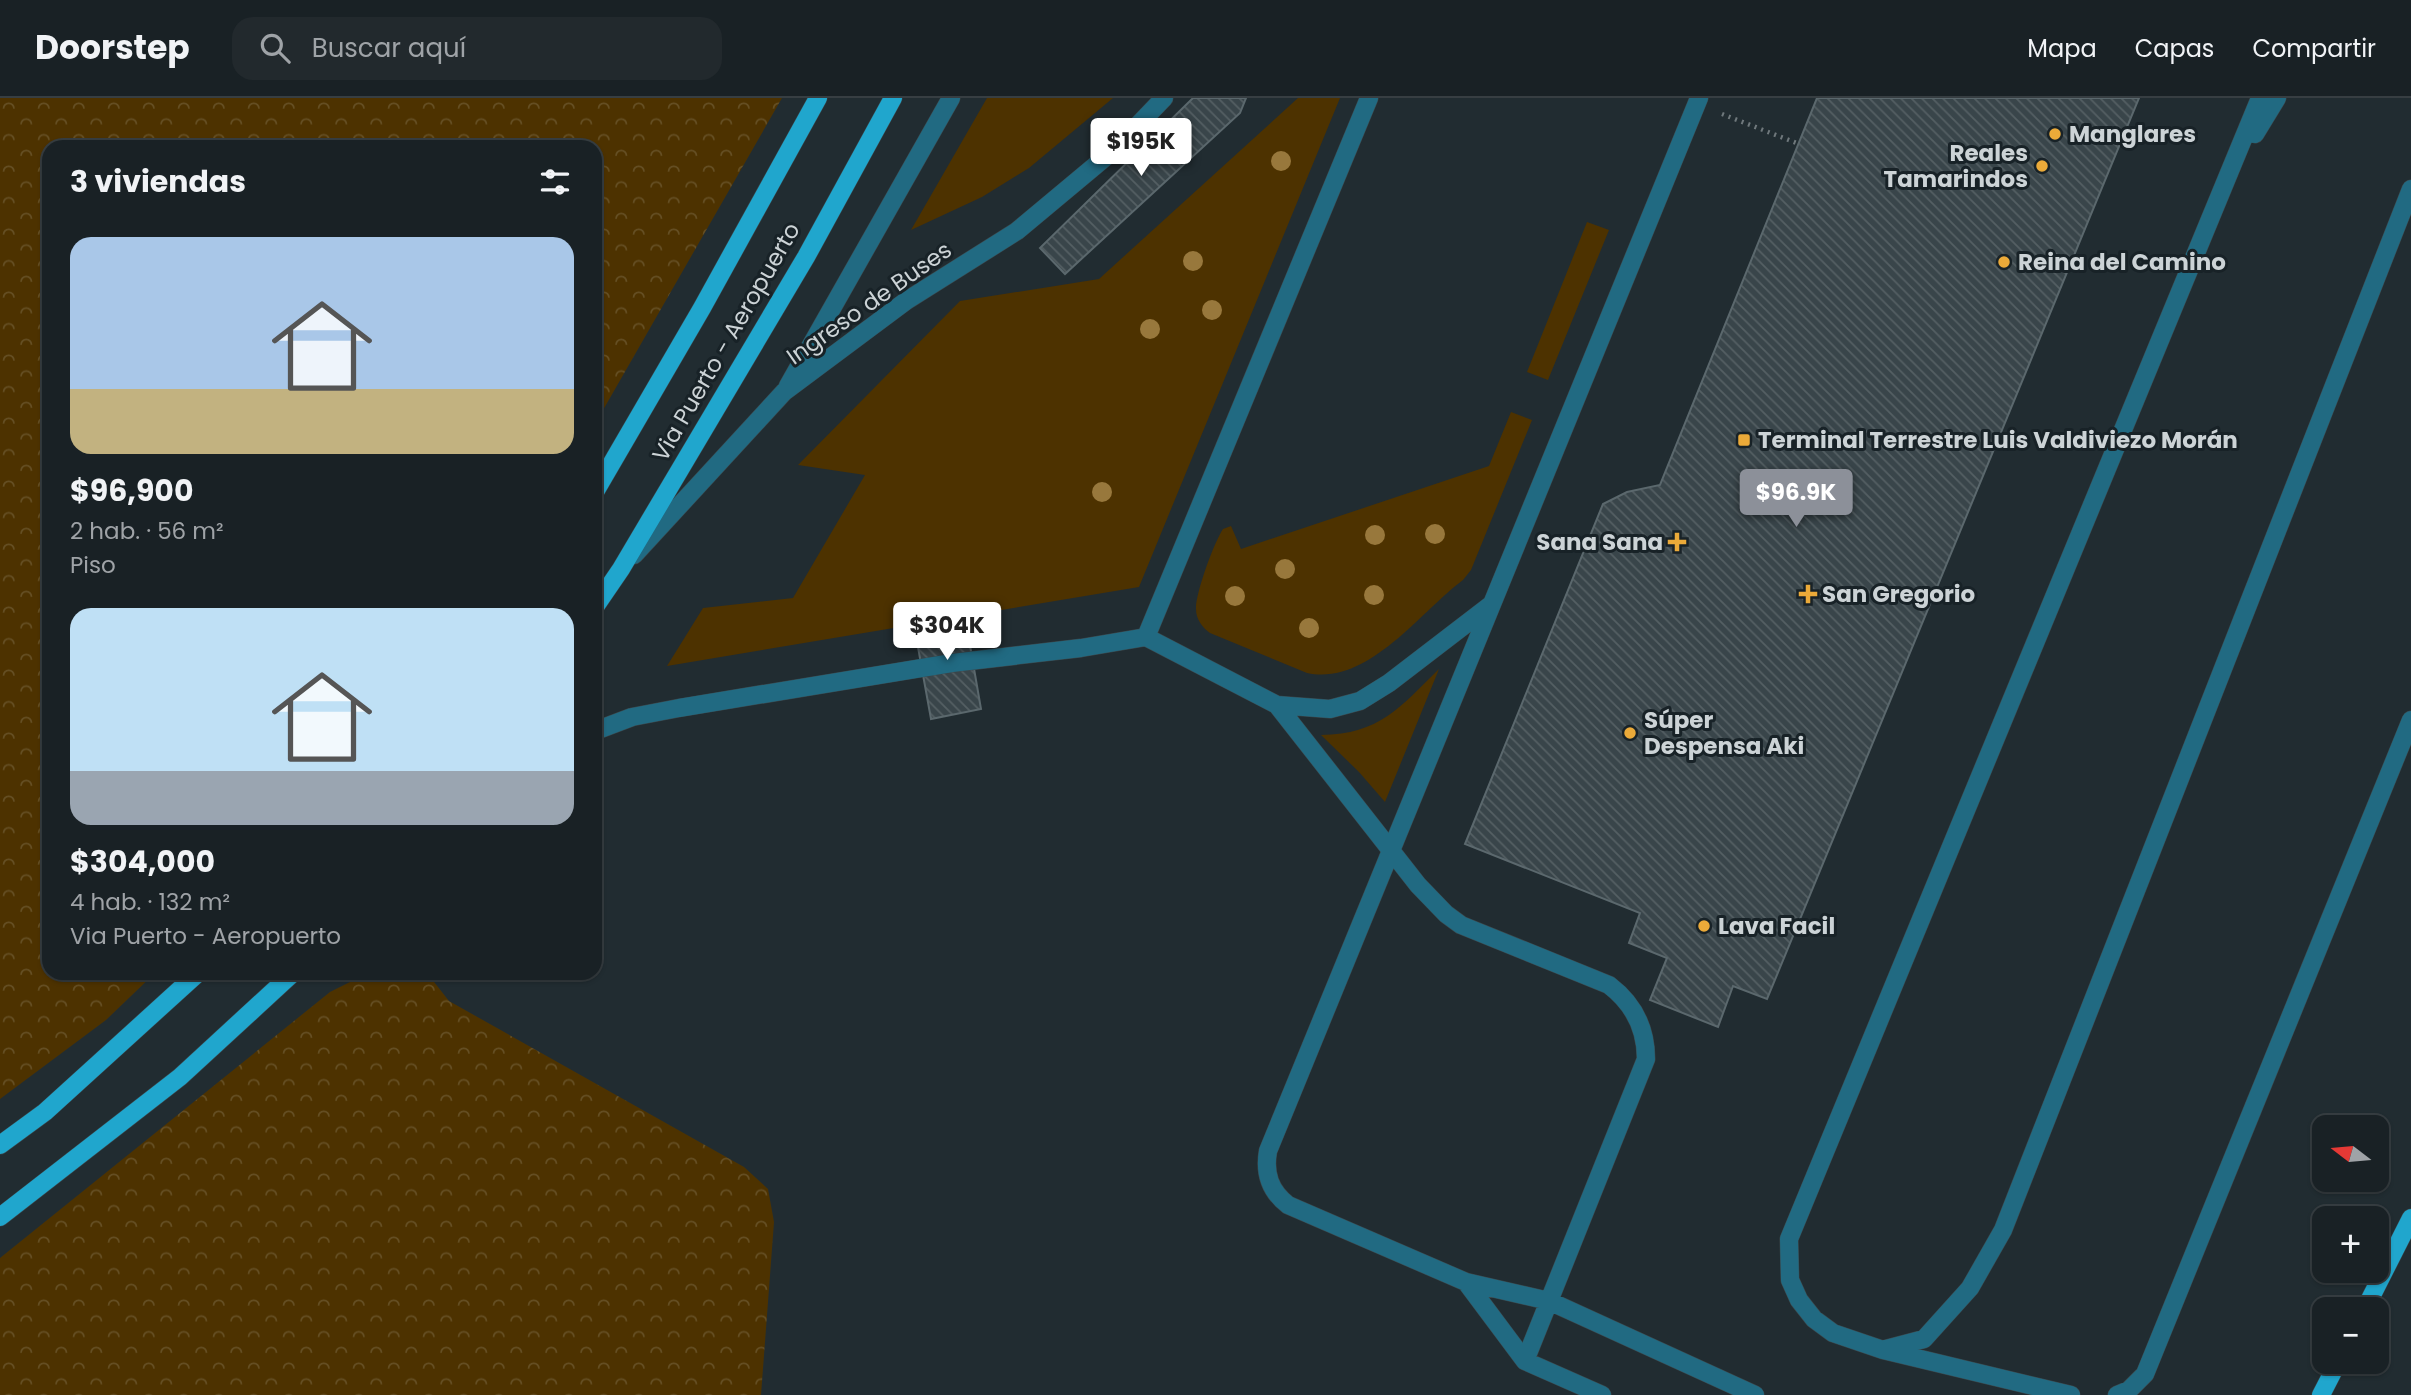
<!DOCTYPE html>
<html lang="es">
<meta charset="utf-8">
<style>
body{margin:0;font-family:Poppins,sans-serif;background:#22292d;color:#f1f3f6;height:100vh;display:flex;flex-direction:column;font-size:26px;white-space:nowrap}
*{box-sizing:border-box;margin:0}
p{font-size:23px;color:#9fa3a7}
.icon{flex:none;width:38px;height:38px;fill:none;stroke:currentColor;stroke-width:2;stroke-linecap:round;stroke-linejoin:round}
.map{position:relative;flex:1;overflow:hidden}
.sheet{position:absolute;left:42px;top:42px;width:560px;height:840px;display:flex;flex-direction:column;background:#192125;border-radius:21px;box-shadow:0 2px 5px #0004,0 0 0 2px #373e42}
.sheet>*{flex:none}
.needle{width:46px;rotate:286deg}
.controls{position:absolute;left:2312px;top:1017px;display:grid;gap:14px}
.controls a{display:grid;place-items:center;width:77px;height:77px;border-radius:14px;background:#192125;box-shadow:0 2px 5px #0004,0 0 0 2px #373e42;font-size:35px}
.price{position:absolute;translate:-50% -60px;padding:0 16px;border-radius:7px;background:#fff;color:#222;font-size:23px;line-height:46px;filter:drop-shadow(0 2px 4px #0008)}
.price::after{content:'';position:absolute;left:50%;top:42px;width:21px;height:16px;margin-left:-10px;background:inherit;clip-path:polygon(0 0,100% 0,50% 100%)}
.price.selected{background:#8c9099;color:#fff}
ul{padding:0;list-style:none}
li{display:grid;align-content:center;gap:14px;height:371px;padding:0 28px}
li span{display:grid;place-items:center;height:217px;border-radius:21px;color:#555}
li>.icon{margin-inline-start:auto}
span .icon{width:126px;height:126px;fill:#fffc;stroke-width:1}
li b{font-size:30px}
h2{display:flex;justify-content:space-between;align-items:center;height:84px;padding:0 28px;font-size:30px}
header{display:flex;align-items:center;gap:42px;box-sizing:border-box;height:98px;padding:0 35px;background:#192125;border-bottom:2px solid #373e42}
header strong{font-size:33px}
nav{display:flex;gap:38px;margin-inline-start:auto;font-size:24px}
.search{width:490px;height:63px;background:#22292d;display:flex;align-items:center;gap:18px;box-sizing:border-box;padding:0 24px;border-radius:21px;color:#9fa3a7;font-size:26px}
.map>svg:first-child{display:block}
</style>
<header>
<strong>Doorstep</strong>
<div class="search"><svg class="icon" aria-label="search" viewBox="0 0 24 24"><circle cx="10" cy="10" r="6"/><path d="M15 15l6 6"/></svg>Buscar aquí</div>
<nav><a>Mapa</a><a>Capas</a><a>Compartir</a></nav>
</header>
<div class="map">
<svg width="2411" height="1297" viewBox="0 0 2411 1297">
<defs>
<pattern id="forest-crowns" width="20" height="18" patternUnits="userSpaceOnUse" patternTransform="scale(1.75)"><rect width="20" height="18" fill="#4d3200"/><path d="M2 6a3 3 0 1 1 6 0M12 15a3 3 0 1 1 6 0" fill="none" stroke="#654f24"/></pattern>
<pattern id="building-back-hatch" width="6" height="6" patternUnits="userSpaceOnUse" patternTransform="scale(1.75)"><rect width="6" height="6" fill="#39454a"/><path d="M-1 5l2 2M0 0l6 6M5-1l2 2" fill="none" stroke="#545f63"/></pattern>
</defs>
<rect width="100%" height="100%" fill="#212c31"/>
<!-- grass -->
<path fill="#4d3200" d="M 987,0 L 1113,0 L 1029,70 L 982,99 L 911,132 Z
M 1298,0 L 1340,0 L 1139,489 L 667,568 L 703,510 L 793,500 L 865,377 L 798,367 L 960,203 L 1099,181 Z
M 1587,124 L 1609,132 L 1548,282 L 1527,274 Z
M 1511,314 L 1532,322 L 1471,472 L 1463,482 C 1419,515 1368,588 1307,575 L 1210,535 C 1202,529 1196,521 1196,511 C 1195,497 1214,444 1223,431 L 1231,428 L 1241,451 L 1489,368 Z
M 1439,571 L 1385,704 L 1359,674 L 1321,637 C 1380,636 1399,610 1439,571 Z"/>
<!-- forest -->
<path fill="url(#forest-crowns)" d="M 0,0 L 782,0 L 595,326 L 595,49 L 49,49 L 49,875 L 155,875 L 106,922 L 0,1001 Z
M 368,875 L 427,875 L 449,903 L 744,1069 L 768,1091 L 774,1124 L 761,1297 L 0,1297 L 0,1160 L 330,894 Z"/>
<!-- building -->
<path fill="url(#building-back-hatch)" stroke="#5b686d" stroke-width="2" d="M 1193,0 L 1246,0 L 1240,15 L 1065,176 L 1040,150 Z
M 1817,0 L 2139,0 L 1767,901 L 1733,888 L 1718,929 L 1650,902 L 1667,860 L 1629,845 L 1640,815 L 1465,746 L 1603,406 L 1627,394 L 1660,387 Z
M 963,507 L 981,611 L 931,621 L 912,516 Z"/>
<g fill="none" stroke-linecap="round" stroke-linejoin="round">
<!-- minor casing -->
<g stroke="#3c474b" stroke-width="19">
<path id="minor" d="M 2255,36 L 2277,0
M 788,288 L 951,0
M 634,457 L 784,294 L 906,203 L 1017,133 L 1114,52 L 1164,0
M 1492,506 L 1268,1053 C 1264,1076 1270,1093 1288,1107 L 1466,1184 L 1549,1203 L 1755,1297
M 1146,539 L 1369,0
M 1277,607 L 1418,787 L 1446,816 L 1461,827 L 1609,887 C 1634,906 1646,930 1646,961 L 1525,1263
M 595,633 L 632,619 L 679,610 L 952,565 L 1081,550 L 1146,539 L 1277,607 L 1330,611 L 1360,603 L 1389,585 L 1492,506 L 1699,0
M 1466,1184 L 1525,1263 L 1602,1297
M 1886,1251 L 1924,1241 L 1970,1190 L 2003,1132 L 2411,91
M 2071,1297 L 1883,1252 L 1833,1235 L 1814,1221 L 1799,1202 L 1790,1182 L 1789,1141 L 2260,0
M 2117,1297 L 2129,1292 L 2145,1276 L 2411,622"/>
</g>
<!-- major casing -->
<g stroke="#3c474b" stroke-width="19">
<path id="major" d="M 595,394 L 702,210 L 818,0
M 595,509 L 621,471 L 806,159 L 893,0
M 0,1047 L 45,1014 L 198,875
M 0,1119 L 180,979 L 293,875
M 2365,1211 L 2411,1120
M 2321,1297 L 2338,1264"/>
</g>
<!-- path -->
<path stroke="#6f787c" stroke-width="4.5" stroke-dasharray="2 5" stroke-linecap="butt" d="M 1722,16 L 1799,46"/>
<!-- minor -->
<use href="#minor" stroke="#216a82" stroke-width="18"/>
<!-- major -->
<use href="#major" stroke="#20a6cd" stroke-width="18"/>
</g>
<!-- trees -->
<g fill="#98783c">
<circle cx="1281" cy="63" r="10"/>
<circle cx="1193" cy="163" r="10"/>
<circle cx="1212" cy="212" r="10"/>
<circle cx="1150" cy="231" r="10"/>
<circle cx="1102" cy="394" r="10"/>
<circle cx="1435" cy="436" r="10"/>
<circle cx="1375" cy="437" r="10"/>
<circle cx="1285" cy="471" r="10"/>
<circle cx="1374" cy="497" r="10"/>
<circle cx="1235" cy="498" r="10"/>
<circle cx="1309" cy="530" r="10"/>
</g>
<!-- markers -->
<g fill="#ebaa39" stroke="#182227" stroke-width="2.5">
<circle cx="2055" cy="36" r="7"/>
<circle cx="2042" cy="68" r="7"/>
<circle cx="2004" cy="164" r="7"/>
<rect x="1737" y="335" width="14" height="14" rx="3.5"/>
<path d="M1673.5 433.5h7v7h7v7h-7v7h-7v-7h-7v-7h7z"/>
<path d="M1804.5 485.5h7v7h7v7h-7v7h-7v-7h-7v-7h7z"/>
<circle cx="1630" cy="635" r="7"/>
<circle cx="1704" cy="828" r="7"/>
</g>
<g text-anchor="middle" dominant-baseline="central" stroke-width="6" stroke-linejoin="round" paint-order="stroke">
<!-- poi labels -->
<g font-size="23" font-weight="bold" fill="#ccd3d6" stroke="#182227" text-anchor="start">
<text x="2069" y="36">Manglares</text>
<text x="2028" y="55" text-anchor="end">Reales<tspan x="2028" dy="26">Tamarindos</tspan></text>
<text x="2018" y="164">Reina del Camino</text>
<text x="1758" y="342">Terminal Terrestre Luis Valdiviezo Morán</text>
<text x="1663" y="444" text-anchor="end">Sana Sana</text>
<text x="1822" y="496">San Gregorio</text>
<text x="1644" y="622">Súper<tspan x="1644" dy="26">Despensa Aki</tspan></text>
<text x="1718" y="828">Lava Facil</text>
</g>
<!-- street labels -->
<g font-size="23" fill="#ccd3d6" stroke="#182227">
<text transform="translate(869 205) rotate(-35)">Ingreso de Buses</text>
<text transform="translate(726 244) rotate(-60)">Via Puerto - Aeropuerto</text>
</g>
</g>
</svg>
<div class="controls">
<a><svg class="needle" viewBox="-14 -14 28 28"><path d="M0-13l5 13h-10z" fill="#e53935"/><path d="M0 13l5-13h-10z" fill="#9fa3a7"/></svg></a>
<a>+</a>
<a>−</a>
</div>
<b class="price" style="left:1141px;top:80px">$195K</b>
<b class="price selected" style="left:1796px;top:431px">$96.9K</b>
<b class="price" style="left:947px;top:564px">$304K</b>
<section class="sheet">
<h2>3 viviendas<svg class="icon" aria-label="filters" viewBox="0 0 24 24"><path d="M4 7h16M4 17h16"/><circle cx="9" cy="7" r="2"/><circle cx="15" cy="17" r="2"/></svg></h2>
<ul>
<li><span style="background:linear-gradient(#a9c7e8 70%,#c2b280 0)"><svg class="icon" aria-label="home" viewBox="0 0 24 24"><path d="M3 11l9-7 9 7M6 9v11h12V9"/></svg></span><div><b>$96,900</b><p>2 hab. · 56 m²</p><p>Piso</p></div></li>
<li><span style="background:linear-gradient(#bfe0f5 75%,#9aa5b1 0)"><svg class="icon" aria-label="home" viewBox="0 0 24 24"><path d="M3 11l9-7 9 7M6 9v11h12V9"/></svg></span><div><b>$304,000</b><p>4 hab. · 132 m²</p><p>Via Puerto - Aeropuerto</p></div></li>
</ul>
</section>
</div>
